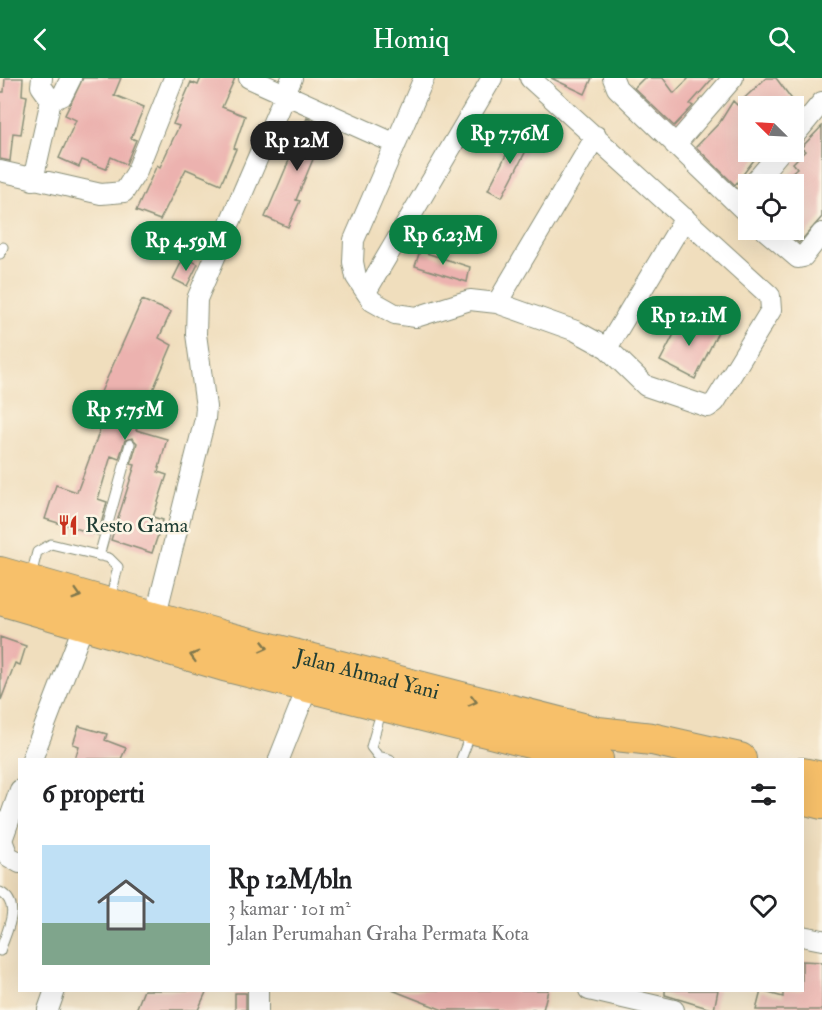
<!DOCTYPE html>
<html lang="id">
<meta charset="utf-8">
<style>
body{margin:0;font-family:"IM FELL Double Pica",serif;background:#f6f6f6;color:#202124;height:100vh;display:flex;flex-direction:column;font-size:22px;white-space:nowrap}
*{box-sizing:border-box;margin:0}
p{font-size:20px;color:#757577}
.icon{flex:none;width:33px;height:33px;fill:none;stroke:currentColor;stroke-width:2;stroke-linecap:round;stroke-linejoin:round}
.map{position:relative;flex:1;overflow:hidden}
.panel{position:absolute;left:18px;top:680px;width:786px;height:234px;display:flex;flex-direction:column;background:#fff;border-radius:0px;box-shadow:0 6px 24px #0002}
.panel>*{flex:none}
.needle{width:39px;rotate:294deg}
.fabs{position:absolute;left:738px;top:18px;display:grid;gap:12px}
.fabs a{display:grid;place-items:center;width:66px;height:66px;border-radius:0px;background:#fff;box-shadow:0 6px 24px #0002;font-size:30px}
.price{position:absolute;translate:-50% -51px;padding:0 14px;border-radius:21px;background:#0b8043;color:#fff;font-size:20px;line-height:39px;filter:drop-shadow(0 2px 3px #0008)}
.price::after{content:'';position:absolute;left:50%;top:36px;width:18px;height:14px;margin-left:-9px;background:inherit;clip-path:polygon(0 0,100% 0,50% 100%)}
.price.selected{background:#222;color:#fff}
ul{padding:0;list-style:none}
li{display:flex;align-items:center;gap:18px;height:150px;padding:0 24px}
li+li{border-top:2px solid #e0e0e0}
li span{display:grid;place-items:center;flex:none;width:168px;height:120px;border-radius:0px;color:#555}
li>.icon{margin-inline-start:auto}
span .icon{width:72px;height:72px;fill:#fffc;stroke-width:1}
li b{font-size:26px}
h2{display:flex;justify-content:space-between;align-items:center;height:72px;padding:0 24px;font-size:26px}
header{display:flex;justify-content:space-between;align-items:center;height:78px;padding:0 24px;background:#0b8043;color:#fff;font-size:27px;font-weight:600}
.map>svg:first-child{display:block}
</style>
<header><svg class="icon" aria-label="back" viewBox="0 0 24 24"><path d="M15 5l-7 7 7 7"/></svg>Homiq<svg class="icon" aria-label="search" viewBox="0 0 24 24"><circle cx="10" cy="10" r="6"/><path d="M15 15l6 6"/></svg></header>
<div class="map">
<svg width="822" height="932" viewBox="0 0 822 932">
<rect width="100%" height="100%" fill="#fcf5e5"/>
<filter id="ink" filterUnits="userSpaceOnUse"><feTurbulence type="fractalNoise" baseFrequency=".0167" numOctaves="2"/><feDisplacementMap in="SourceGraphic" scale="12" xChannelSelector="R" yChannelSelector="G"/><feConvolveMatrix kernelMatrix="1 2 1 2 8 2 1 2 1" color-interpolation-filters="sRGB"/></filter>
<filter id="wash" filterUnits="userSpaceOnUse"><feTurbulence type="fractalNoise" baseFrequency=".008" numOctaves="4" result="noise"/><feDisplacementMap in="SourceGraphic" scale="24" xChannelSelector="R" yChannelSelector="G"/><feGaussianBlur stdDeviation="1.35" result="paint"/><feColorMatrix in="noise" values="0 0 0 0 0 0 0 0 0 0 0 0 0 0 0 0 0 1.4 0 .05"/><feComposite in="paint" operator="in"/></filter>
<g filter="url(#wash)">
<rect width="100%" height="100%" fill="#f0debd"/>
<g id="blocks">
<!-- building -->
<path fill="#ecb2af" d="M 5,0 L 23,0 L 22,17 L 27,18 L 21,56 L 13,55 L 10,83 L 0,81 L 0,14 L 4,14 Z
M 83,0 L 121,0 L 114,17 L 144,29 L 131,60 L 136,62 L 126,86 L 111,79 L 106,91 L 82,82 L 79,89 L 59,80 L 76,42 L 65,37 Z
M 201,0 L 235,0 L 222,29 L 245,38 L 234,70 L 236,71 L 221,106 L 186,91 L 160,142 L 136,133 L 157,87 L 160,89 L 179,48 L 173,46 L 191,4 L 198,7 Z
M 551,0 L 592,0 L 585,16 Z
M 644,0 L 663,0 L 674,15 L 689,0 L 713,0 L 690,26 L 693,28 L 674,48 L 634,10 Z
M 766,0 L 776,0 L 797,28 L 748,28 L 748,74 L 760,74 L 735,107 L 696,69 L 720,44 L 733,23 L 737,27 Z
M 307,40 L 331,51 L 320,76 L 316,74 L 296,122 L 300,123 L 288,149 L 265,139 Z
M 822,48 L 822,139 L 799,165 L 783,152 L 794,152 L 794,106 L 778,106 L 797,90 L 793,85 L 805,73 L 801,70 Z
M 518,54 L 531,63 L 502,119 L 488,112 Z
M 420,173 L 470,189 L 467,204 L 415,188 Z
M 184,179 L 198,186 L 187,208 L 173,201 Z
M 142,222 L 171,234 L 159,260 L 172,267 L 136,352 L 167,361 L 158,394 L 167,397 L 153,439 L 163,442 L 152,475 L 111,462 L 135,387 L 131,386 L 137,365 L 132,360 L 125,362 L 119,381 L 111,378 L 98,421 L 107,424 L 98,457 L 45,441 L 56,407 L 77,414 L 108,330 L 96,325 Z
M 684,237 L 718,254 L 695,301 L 660,283 Z
M 0,559 L 26,568 L 20,587 L 15,585 L 1,622 Z
M 79,648 L 107,656 L 105,662 L 126,670 L 121,681 L 75,681 L 79,668 L 73,666 Z
M 802,883 L 822,884 L 822,932 L 756,932 L 761,913 L 783,919 L 783,912 L 802,912 Z
M 144,912 L 207,912 L 198,932 L 136,932 Z
M 392,912 L 548,912 L 543,932 L 443,932 Z
M 665,912 L 718,912 L 714,932 L 665,917 Z
M 235,915 L 246,915 L 246,932 L 235,932 Z"/>
</g>
</g>
<g filter="url(#ink)">
<use href="#blocks" fill-opacity="0" stroke="#888e78" stroke-width="1.5"/>
<g fill="none" stroke-linecap="round" stroke-linejoin="round">
<!-- service casing -->
<g stroke="#888e78" stroke-width="11">
<path id="service" d="M 0,176 L 3,169
M 99,478 L 130,366
M 31,498 L 37,474 L 51,466 L 109,480 L 118,489 L 110,522
M 382,631 L 371,669 L 378,678 L 390,681
M 461,681 L 471,655
M 0,814 C 23,826 6,854 0,873"/>
</g>
<!-- minor casing -->
<g stroke="#888e78" stroke-width="22">
<path id="minor" d="M 42,0 L 41,8 L 51,22
M 249,0 L 396,66
M 424,0 L 354,162 L 353,184 L 356,199 L 372,223 L 395,236 L 416,239 L 470,222 L 497,225 L 576,253 L 607,270 L 646,308 L 708,329 L 715,324 L 771,232 L 770,218 L 530,0
M 613,0 L 617,10 L 748,136
M 51,22 L 62,18 L 71,0
M 794,58 L 822,24
M 675,67 L 733,0
M 0,93 L 101,116 L 124,114 L 136,95 L 174,0
M 33,102 L 51,22
M 753,106 L 780,74
M 765,152 L 798,180 L 803,179 L 822,155
M 366,214 L 492,0
M 497,225 L 596,58
M 607,270 L 685,140
M 155,540 L 205,341 L 206,329 L 196,256 L 197,221 L 292,0
M 32,681 L 84,546
M 279,681 L 308,608
M 20,712 L 2,762 L 8,778 L 20,785
M 802,858 L 822,862
M 258,912 L 258,932
M 589,912 L 674,932
M 48,932 L 55,912"/>
</g>
<!-- trunk casing -->
<g stroke="#888e78" stroke-width="34">
<g id="trunk">
<path id="s1" d="M 0,495 L 227,560 L 598,655 L 652,661 L 740,681"/>
<path d="M 0,521 L 224,587 L 597,681"/>
<path d="M 802,696 L 822,700"/>
<path d="M 802,720 L 822,725"/>
</g>
</g>
<!-- service -->
<use href="#service" stroke="#fff" stroke-width="9"/>
<!-- minor -->
<use href="#minor" stroke="#fff" stroke-width="20"/>
<!-- trunk -->
<use href="#trunk" stroke="#f7c06b" stroke-width="32"/>
</g>
<!-- one-way arrows -->
<defs><path id="oneway-chevron" d="M-2-3.5L2.5 0L-2 3.5" fill="none" stroke-width="1.6" stroke-linecap="round" stroke-linejoin="round" transform="scale(1.5)"/></defs>
<g stroke="#80784d">
<use href="#oneway-chevron" transform="translate(77 517) rotate(17)"/>
<use href="#oneway-chevron" transform="translate(264 569) rotate(14)"/>
<use href="#oneway-chevron" transform="translate(194 578) rotate(-164)"/>
<use href="#oneway-chevron" transform="translate(473 623) rotate(14)"/>
</g>
</g>
<!-- icons -->
<defs>
<g id="restaurant-bare" transform="scale(1.62)"><path d="M-5-6h1v4h1v-4h1v4h1v-4h1v5L-1.5 .5V6h-2V.5L-5-1ZM5-6V6H3V1.5H1.5Q1.5-4 5-6Z" fill="#c8321e" stroke="#fcf5e5" stroke-width="2.5" paint-order="stroke"/></g>
</defs>
<g fill-rule="evenodd">
<use href="#restaurant-bare" x="68" y="447"/>
</g>
<g text-anchor="middle" dominant-baseline="central" stroke-width="5" stroke-linejoin="round" paint-order="stroke">
<!-- poi labels -->
<g font-size="21" fill="#1f3d34" stroke="#fcf5e5" text-anchor="start">
<text x="85" y="447">Resto Gama</text>
</g>
<!-- street labels -->
<g font-size="21" fill="#1f3d34" stroke="#fcf5e5">
<text stroke="none"><textPath href="#s1" startOffset="381">Jalan Ahmad Yani</textPath></text>
</g>
</g>
</svg>
<div class="fabs">
<a><svg class="needle" viewBox="-14 -14 28 28"><path d="M0-13l5 13h-10z" fill="#e53935"/><path d="M0 13l5-13h-10z" fill="#757577"/></svg></a>
<a><svg class="icon" aria-label="locate" viewBox="0 0 24 24"><circle cx="12" cy="12" r="6"/><path d="M12 2v4M12 18v4M2 12h4M18 12h4"/></svg></a>
</div>
<b class="price" style="left:510px;top:87px">Rp 7.76M</b>
<b class="price selected" style="left:297px;top:94px">Rp 12M</b>
<b class="price" style="left:443px;top:188px">Rp 6.23M</b>
<b class="price" style="left:186px;top:194px">Rp 4.59M</b>
<b class="price" style="left:689px;top:269px">Rp 12.1M</b>
<b class="price" style="left:125px;top:363px">Rp 5.75M</b>
<section class="panel">
<h2>6 properti<svg class="icon" aria-label="filters" viewBox="0 0 24 24"><path d="M4 7h16M4 17h16"/><circle cx="9" cy="7" r="2"/><circle cx="15" cy="17" r="2"/></svg></h2>
<ul>
<li><span style="background:linear-gradient(#bfe0f5 65%,#7fa58c 0)"><svg class="icon" aria-label="home" viewBox="0 0 24 24"><path d="M3 11l9-7 9 7M6 9v11h12V9"/></svg></span><div><b>Rp 12M/bln</b><p>3 kamar · 101 m²</p><p>Jalan Perumahan Graha Permata Kota</p></div><svg class="icon" aria-label="heart" viewBox="0 0 24 24"><path d="M12 20l-8-8c-3-5 5-10 8-4 3-6 11-1 8 4z"/></svg></li>
</ul>
</section>
</div>
